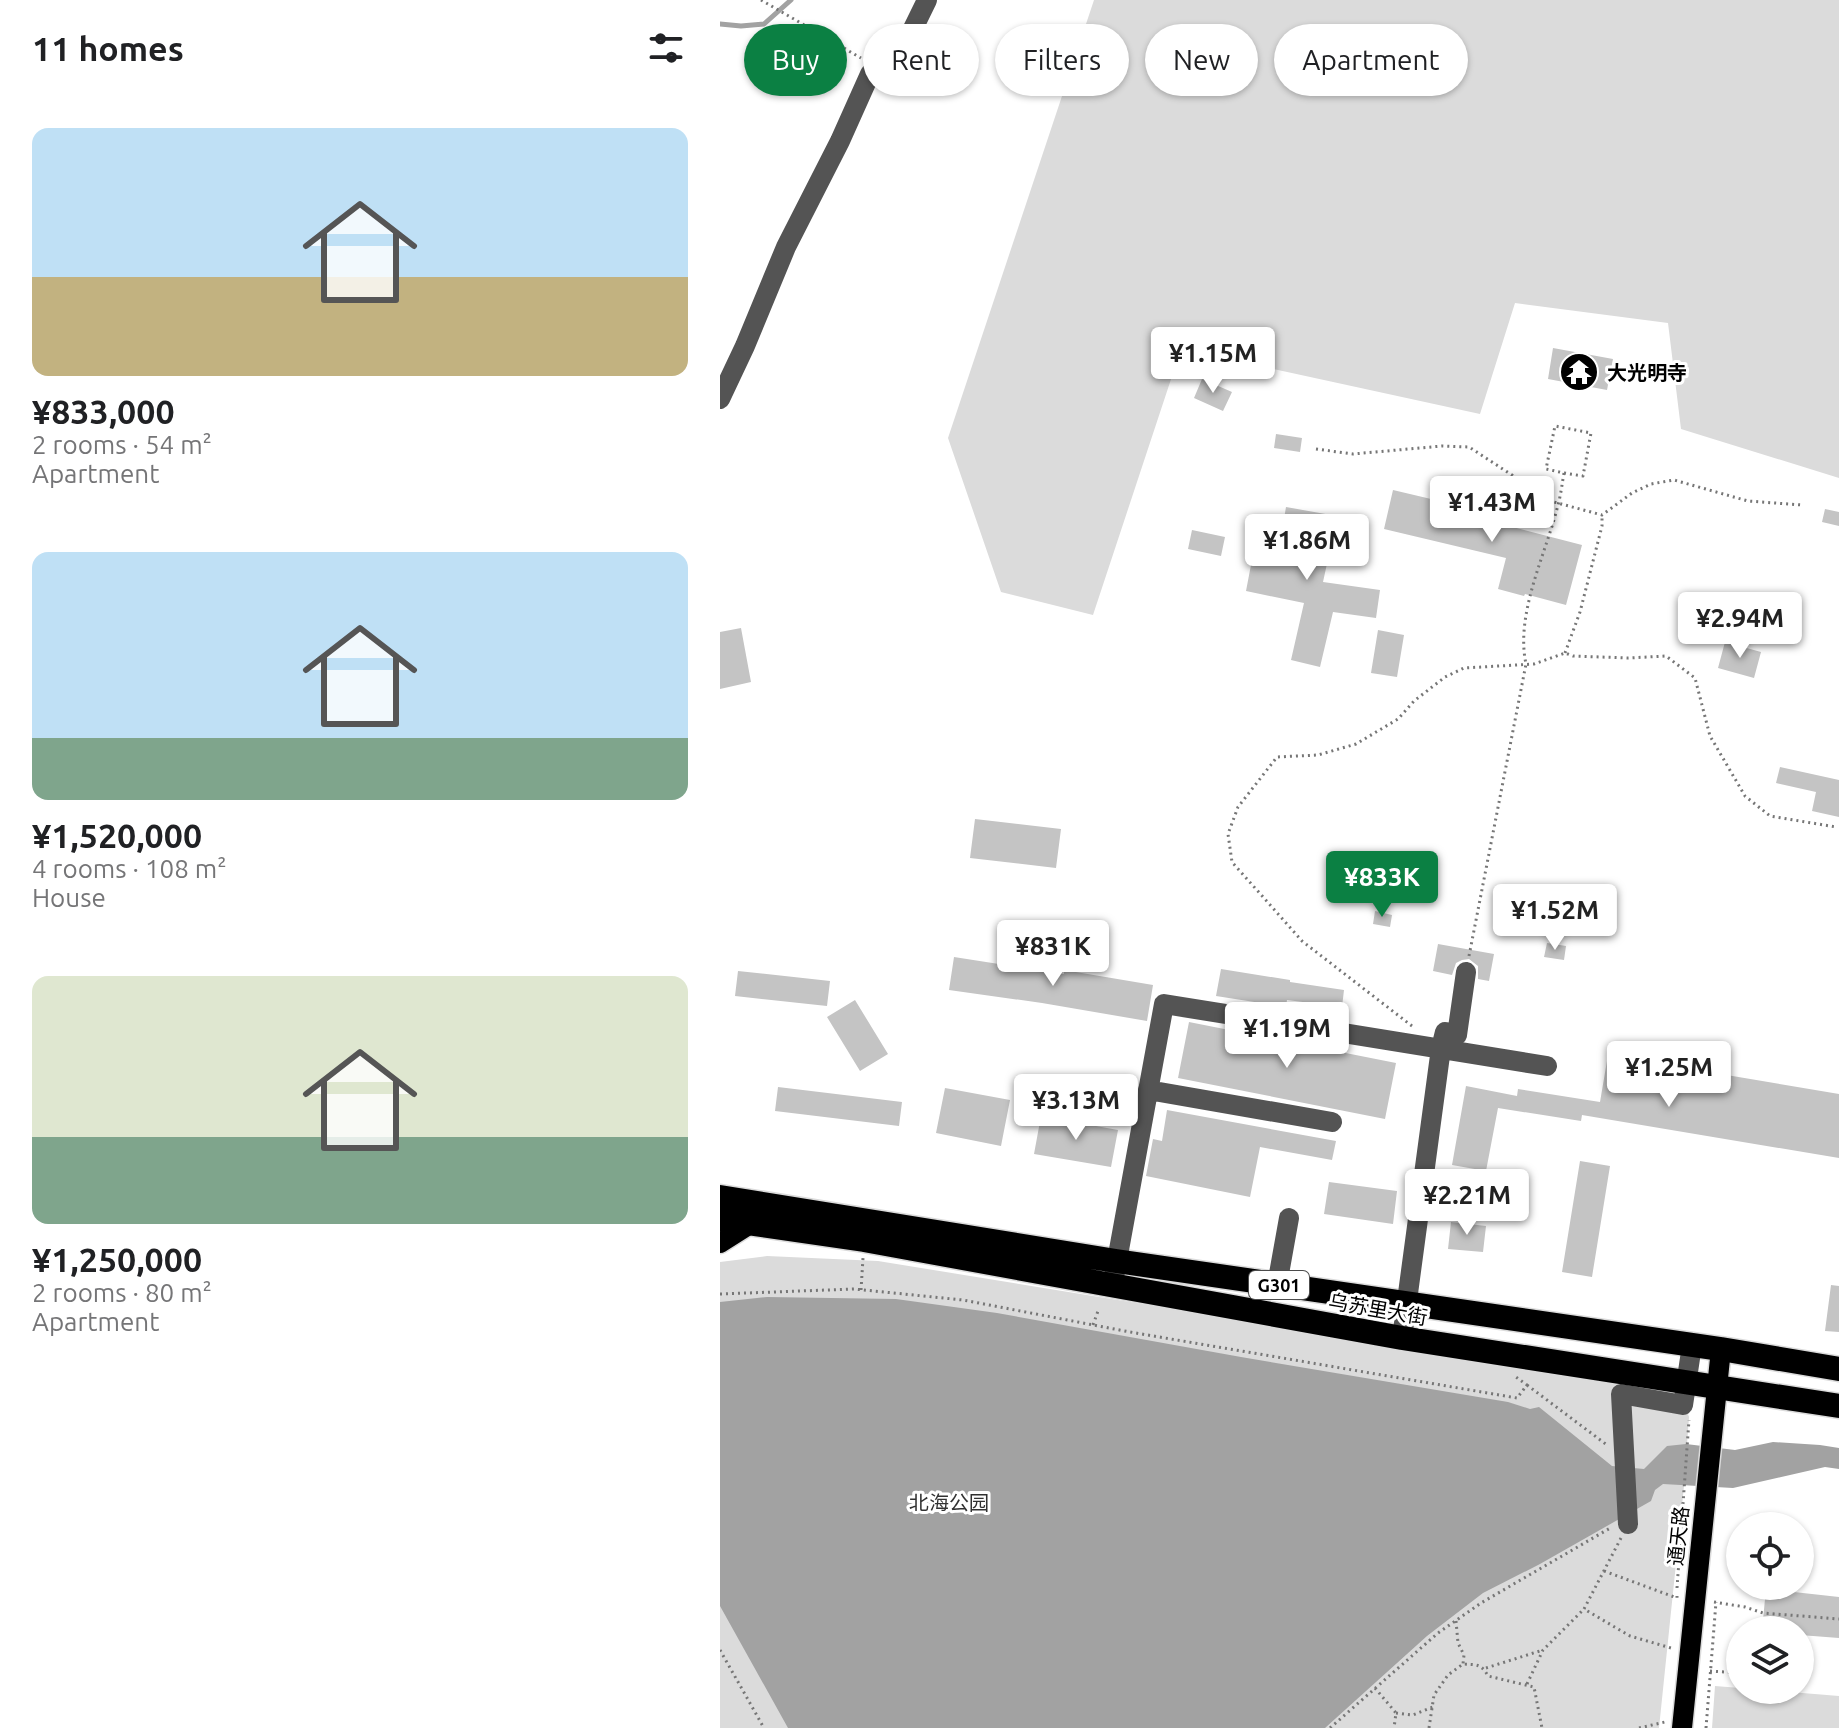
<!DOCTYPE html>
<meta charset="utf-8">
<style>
body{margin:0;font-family:Ubuntu,"Noto Sans SC",sans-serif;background:#f2f2f2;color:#202124;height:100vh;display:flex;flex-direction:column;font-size:30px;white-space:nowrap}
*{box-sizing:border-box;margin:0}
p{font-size:26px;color:#757577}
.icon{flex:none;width:44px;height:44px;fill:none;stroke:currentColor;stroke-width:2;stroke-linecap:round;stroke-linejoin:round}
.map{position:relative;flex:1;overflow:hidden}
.drawer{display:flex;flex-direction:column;background:#fff;width:720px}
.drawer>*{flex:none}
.banner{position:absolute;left:24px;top:24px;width:760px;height:72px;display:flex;gap:16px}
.tools{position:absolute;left:1006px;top:1512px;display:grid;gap:16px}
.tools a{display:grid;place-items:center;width:88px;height:88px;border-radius:50%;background:#fff;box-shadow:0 2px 6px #0004;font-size:40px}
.price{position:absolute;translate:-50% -68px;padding:0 18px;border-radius:8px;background:#fff;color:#222;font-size:26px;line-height:52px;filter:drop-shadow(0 2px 4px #0008)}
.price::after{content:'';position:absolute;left:50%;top:48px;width:24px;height:18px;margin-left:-12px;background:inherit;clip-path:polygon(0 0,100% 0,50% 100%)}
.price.active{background:#0b8043;color:#fff}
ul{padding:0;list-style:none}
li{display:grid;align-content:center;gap:16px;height:424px;padding:0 32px}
li span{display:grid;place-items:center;height:248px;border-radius:16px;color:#555}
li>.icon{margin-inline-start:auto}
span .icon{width:144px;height:144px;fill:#fffc;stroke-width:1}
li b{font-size:34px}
h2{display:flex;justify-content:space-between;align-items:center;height:96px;padding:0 32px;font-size:34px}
.tag{padding:0 28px;border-radius:36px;background:#fff;box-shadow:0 2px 6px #0004;font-size:28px;line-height:72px}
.tag.active{background:#0b8043;color:#fff}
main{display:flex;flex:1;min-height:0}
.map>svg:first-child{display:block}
</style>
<main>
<section class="drawer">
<h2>11 homes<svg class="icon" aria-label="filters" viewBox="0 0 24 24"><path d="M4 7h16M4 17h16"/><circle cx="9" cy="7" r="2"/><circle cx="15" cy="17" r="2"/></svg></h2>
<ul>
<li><span style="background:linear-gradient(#bfe0f5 60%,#c2b280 0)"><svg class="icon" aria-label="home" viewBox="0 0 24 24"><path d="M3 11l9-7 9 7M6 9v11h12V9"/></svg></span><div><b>¥833,000</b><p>2 rooms · 54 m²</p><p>Apartment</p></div></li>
<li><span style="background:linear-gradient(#bfe0f5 75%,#7fa58c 0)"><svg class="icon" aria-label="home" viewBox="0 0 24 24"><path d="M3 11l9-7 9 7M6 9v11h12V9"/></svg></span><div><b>¥1,520,000</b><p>4 rooms · 108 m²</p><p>House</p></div></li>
<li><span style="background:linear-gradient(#dfe7d0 65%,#7fa58c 0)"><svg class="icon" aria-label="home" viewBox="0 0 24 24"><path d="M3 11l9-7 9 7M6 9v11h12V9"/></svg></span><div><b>¥1,250,000</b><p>2 rooms · 80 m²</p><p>Apartment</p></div></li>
</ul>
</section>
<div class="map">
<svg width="1119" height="1728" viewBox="0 0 1119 1728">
<rect width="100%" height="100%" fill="#fff"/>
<!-- green -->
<path fill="#dbdbdb" d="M 374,0 L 1119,0 L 1119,478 L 961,429 L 948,323 L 795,303 L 760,414 L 461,349 L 373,615 L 281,592 L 228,438 Z
M 47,1256 L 158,1261 L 933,1387 C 952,1392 964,1398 969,1417 L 964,1486 L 939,1728 L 0,1728 L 0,1262 Z
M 995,1686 L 1020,1688 L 1020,1690 L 1044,1690 L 1119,1696 L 1119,1728 L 992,1728 Z"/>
<!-- water -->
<path fill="#a2a2a2" d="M 47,1297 L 176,1299 L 277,1313 L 521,1357 L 788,1402 L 810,1409 L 819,1407 L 892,1466 L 924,1469 L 947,1446 L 966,1444 L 1015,1450 L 1053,1442 L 1100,1445 L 1119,1448 L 1119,1469 L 1105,1467 L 1013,1488 L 943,1484 L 935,1490 L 931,1501 L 820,1564 L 763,1593 L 707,1636 L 605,1728 L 68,1728 L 0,1606 L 0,1302 Z"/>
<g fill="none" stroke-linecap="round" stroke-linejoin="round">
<!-- stream -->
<path stroke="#a2a2a2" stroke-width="5" d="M 0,24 L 21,26 L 44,24 L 71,0"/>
</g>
<!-- building -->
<path fill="#c4c4c4" d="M 833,348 L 893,359 L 887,390 L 828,379 Z
M 482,379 L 512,392 L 503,411 L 474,398 Z
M 556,434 L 582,438 L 580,452 L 554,448 Z
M 673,490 L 787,517 L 785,525 L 862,545 L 846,605 L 805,594 L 804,596 L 778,589 L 786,558 L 664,529 Z
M 566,507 L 611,515 L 604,558 L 608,559 L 603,582 L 660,590 L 656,618 L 613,612 L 600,667 L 571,660 L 584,603 L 526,591 L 535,544 L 559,549 Z
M 1105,509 L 1119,512 L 1119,526 L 1102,522 Z
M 472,530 L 505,537 L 501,556 L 468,549 Z
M 21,628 L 31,682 L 0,689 L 0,632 Z
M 658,630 L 684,635 L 677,677 L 651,673 Z
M 1005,642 L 1041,652 L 1034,678 L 998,668 Z
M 1060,767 L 1119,780 L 1119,817 L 1092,811 L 1096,792 L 1056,783 Z
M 255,819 L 341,829 L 336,868 L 250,858 Z
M 655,911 L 672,915 L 670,927 L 653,924 Z
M 827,943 L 846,946 L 844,960 L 824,957 Z
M 718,944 L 774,954 L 769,981 L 758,979 L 758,966 L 749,959 L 742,960 L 736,963 L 732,975 L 713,971 Z
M 234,957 L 344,974 L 344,970 L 433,985 L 427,1021 L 322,1003 L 229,990 Z
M 501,969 L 570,980 L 570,982 L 624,990 L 622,1007 L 567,1000 L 566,1007 L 496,996 Z
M 18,971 L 110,981 L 107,1006 L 15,996 Z
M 135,1000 L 168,1054 L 140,1071 L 107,1017 Z
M 469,1022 L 676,1063 L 665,1119 L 458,1078 Z
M 888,1055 L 1119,1094 L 1119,1158 L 862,1115 L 861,1121 L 778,1108 L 766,1171 L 732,1165 L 746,1086 L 797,1096 L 798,1089 L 880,1102 Z
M 58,1087 L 182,1102 L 179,1126 L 55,1111 Z
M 225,1088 L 290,1100 L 281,1146 L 216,1133 Z
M 447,1110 L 616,1141 L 612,1160 L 540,1147 L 530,1197 L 426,1176 L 433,1139 L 442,1141 Z
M 321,1116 L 398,1130 L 391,1167 L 314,1154 Z
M 860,1161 L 890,1166 L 872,1277 L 842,1272 Z
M 609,1182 L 677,1191 L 673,1224 L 604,1214 Z
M 731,1222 L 766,1226 L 763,1252 L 728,1249 Z
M 1111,1285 L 1119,1286 L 1119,1332 L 1105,1331 Z
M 1046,1589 L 1119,1597 L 1119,1638 L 1080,1635 L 1080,1630 L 1042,1630 Z"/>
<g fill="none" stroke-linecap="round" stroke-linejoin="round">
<!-- major casing -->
<g stroke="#dbdbdb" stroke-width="23">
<path id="major" d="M 0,1243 L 30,1224 L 34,1217
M 962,1728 L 1001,1349"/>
</g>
<!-- highway casing -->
<g stroke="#dbdbdb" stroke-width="27">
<path id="highway" d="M 0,1197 L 396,1261 L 1001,1349 L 1119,1369
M 0,1219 L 144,1240 L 682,1338 L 1119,1406"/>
</g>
<!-- path -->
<path stroke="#767676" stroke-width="3" stroke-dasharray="2 4" stroke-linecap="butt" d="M 41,0 L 141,58
M 596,449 L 633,454 L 722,446 L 749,447 L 792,475 L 808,495 L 882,515 L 912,493 L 931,484 L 954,480 L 1028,501 L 1082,505
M 845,653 L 860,612 L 882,526 L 882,515
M 749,956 L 806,664 C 795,613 826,554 838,505 C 841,494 842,484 844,473 L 826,469 L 835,426 L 871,433 L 863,476 L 844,473
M 692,1026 L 582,941 L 512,862 L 508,834 L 518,807 L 557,757 L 598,755 L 636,744 L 678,719 L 694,701 L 725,677 L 744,668 L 814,664 L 845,653 L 853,656 L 908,658 L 946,656 L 975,678 L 990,736 L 1025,796 L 1050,816 L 1116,827
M 141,1290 L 143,1258
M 0,1294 L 134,1289 L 243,1300 L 410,1332 L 797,1398 L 807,1385 L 796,1377
M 373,1325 L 378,1311
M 807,1385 L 887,1445
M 901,1538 L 864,1609 L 910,1636 L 951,1648
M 884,1571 L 957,1598 L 957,1596
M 957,1588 L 969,1420
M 994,1602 L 1025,1607 L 1043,1613 L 1119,1619
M 736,1621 L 738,1643 L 744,1655 L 743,1664
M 0,1650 L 44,1728
M 766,1668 L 823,1650
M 990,1671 L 1020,1673
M 807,1684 L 823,1650 L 864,1609
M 655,1688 L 676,1713 L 674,1728
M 1061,1691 L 1061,1690
M 676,1713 L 693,1715 L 713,1707
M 610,1728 L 718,1633 L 761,1603 L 892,1527
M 709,1728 L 714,1695 L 728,1675 L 743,1664 C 756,1665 761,1663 768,1676 L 814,1687 L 822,1728
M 919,1728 L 945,1722
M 986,1728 L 996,1602"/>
<!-- minor -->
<path stroke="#545454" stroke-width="20" d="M 0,399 L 25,346 L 66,247 L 120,141 L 150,74 L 168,53 L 186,43 L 207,0
M 428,1090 L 612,1122
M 394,1277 L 444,1004 L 827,1066
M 557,1285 L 569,1218
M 682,1338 L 721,1048 L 725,1032 L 737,1035 L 746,972
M 908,1524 L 901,1394 L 963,1405 L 972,1345"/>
<!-- major -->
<use href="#major" stroke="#000" stroke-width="20"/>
<!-- highway -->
<use href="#highway" stroke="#000" stroke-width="24"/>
</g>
<!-- icons -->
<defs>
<g id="temple-disc" transform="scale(2)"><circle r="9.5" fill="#000" stroke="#fff"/><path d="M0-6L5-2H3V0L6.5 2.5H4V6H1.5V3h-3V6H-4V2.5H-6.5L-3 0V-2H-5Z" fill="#fff"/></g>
</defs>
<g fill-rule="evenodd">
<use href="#temple-disc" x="859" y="372"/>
</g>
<g text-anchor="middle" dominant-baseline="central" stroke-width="6" stroke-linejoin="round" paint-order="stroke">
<!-- shield labels -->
<rect fill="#fff" stroke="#4c4c4c" stroke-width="2" x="529" y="1271" width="60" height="28" rx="6"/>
<g font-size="18" font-weight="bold" fill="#000">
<text x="559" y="1285">G301</text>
</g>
<!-- poi labels -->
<g font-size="20" font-weight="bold" fill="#000" stroke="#fff" text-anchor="start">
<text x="887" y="372">大光明寺</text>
</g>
<!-- street labels -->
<g font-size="20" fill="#000" stroke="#fff">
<text transform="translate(658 1309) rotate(10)">乌苏里大街</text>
<text transform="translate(958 1536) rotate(-84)">通天路</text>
</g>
<!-- park labels -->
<g font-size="20" fill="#323232" stroke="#fff">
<text x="229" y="1502">北海公园</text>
</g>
</g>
</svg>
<div class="tools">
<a><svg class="icon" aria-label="locate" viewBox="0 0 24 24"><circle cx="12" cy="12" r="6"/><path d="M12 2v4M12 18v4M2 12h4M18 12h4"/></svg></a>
<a><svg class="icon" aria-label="layers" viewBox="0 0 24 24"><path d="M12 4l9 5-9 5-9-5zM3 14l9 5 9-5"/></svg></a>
</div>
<b class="price" style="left:493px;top:395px">¥1.15M</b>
<b class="price" style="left:772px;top:544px">¥1.43M</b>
<b class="price" style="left:587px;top:582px">¥1.86M</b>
<b class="price" style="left:1020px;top:660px">¥2.94M</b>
<b class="price active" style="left:662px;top:919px">¥833K</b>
<b class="price" style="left:835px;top:952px">¥1.52M</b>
<b class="price" style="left:333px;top:988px">¥831K</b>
<b class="price" style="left:567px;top:1070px">¥1.19M</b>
<b class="price" style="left:949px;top:1109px">¥1.25M</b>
<b class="price" style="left:356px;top:1142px">¥3.13M</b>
<b class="price" style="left:747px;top:1237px">¥2.21M</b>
<div class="banner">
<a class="tag active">Buy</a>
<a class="tag">Rent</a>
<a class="tag">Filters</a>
<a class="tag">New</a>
<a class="tag">Apartment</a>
</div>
</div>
</main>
